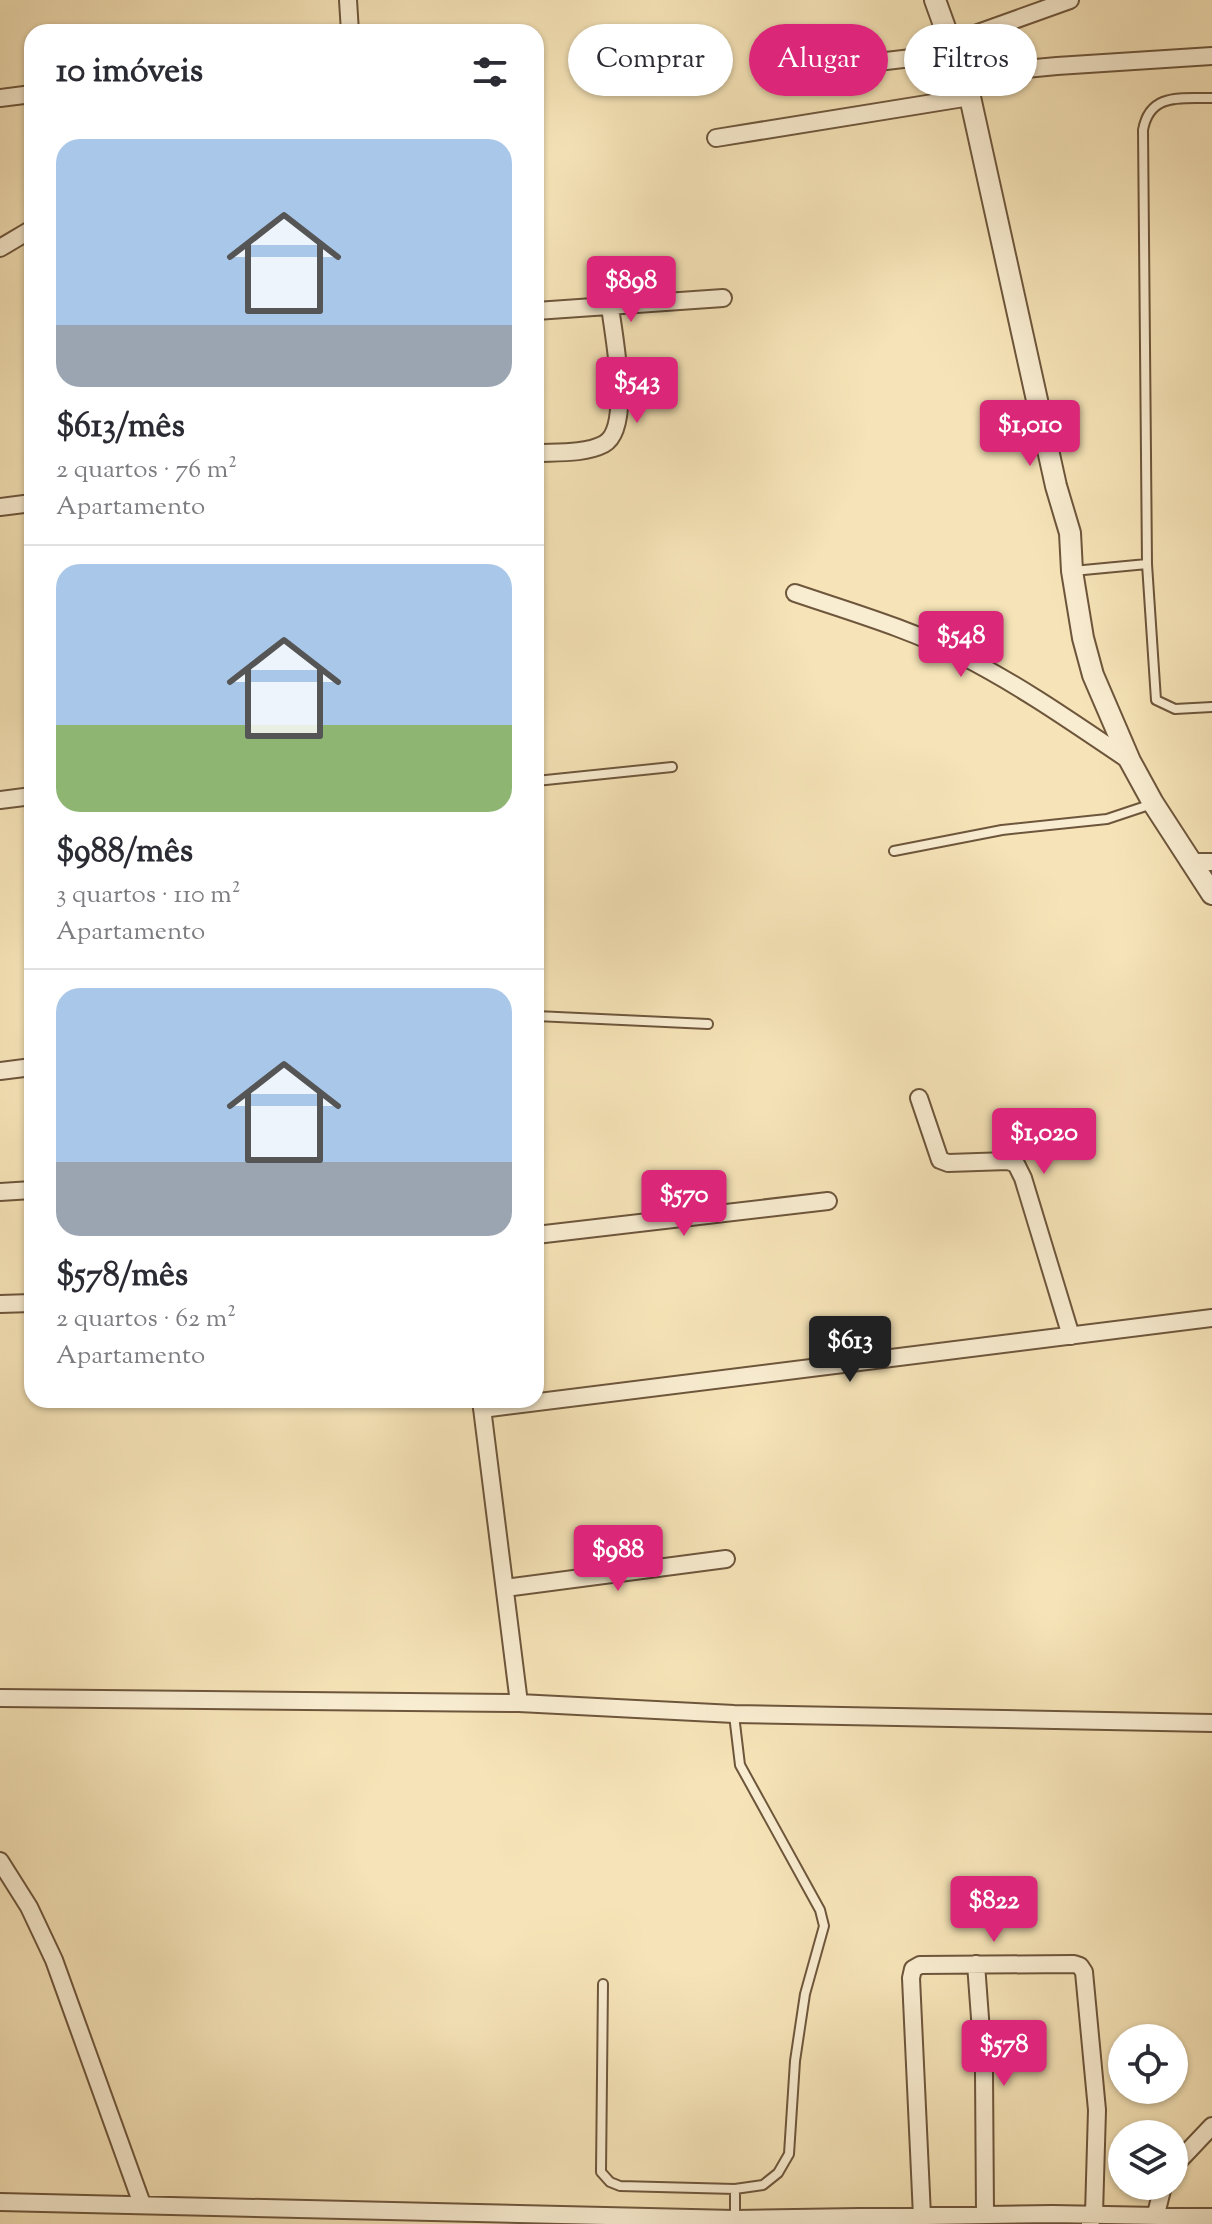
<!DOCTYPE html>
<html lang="pt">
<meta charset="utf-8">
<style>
body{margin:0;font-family:"Sorts Mill Goudy",serif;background:#f2f2f3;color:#2b2b33;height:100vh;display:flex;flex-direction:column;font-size:30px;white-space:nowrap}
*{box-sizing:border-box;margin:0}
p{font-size:26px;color:#7c7c81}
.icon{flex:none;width:44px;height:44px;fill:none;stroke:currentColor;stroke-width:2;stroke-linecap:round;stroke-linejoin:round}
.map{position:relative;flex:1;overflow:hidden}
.drawer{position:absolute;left:24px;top:24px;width:520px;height:1384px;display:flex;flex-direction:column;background:#fff;border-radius:24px;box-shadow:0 2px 6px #0004}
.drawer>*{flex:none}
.hud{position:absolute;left:568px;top:24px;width:524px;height:72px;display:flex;gap:16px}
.buttons{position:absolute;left:1108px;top:2024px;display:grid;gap:16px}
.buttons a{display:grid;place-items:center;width:80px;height:80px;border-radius:50%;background:#fff;box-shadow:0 2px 6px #0004;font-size:40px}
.price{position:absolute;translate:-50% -68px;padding:0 18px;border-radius:8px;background:#db2777;color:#fff;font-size:26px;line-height:52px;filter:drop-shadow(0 2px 4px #0008)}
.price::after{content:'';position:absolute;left:50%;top:48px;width:24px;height:18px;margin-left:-12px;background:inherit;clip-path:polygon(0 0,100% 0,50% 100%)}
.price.active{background:#222;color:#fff}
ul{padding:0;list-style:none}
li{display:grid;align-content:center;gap:16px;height:424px;padding:0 32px}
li+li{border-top:2px solid #e1e1e2}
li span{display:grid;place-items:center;height:248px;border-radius:24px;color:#555}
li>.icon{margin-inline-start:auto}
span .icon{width:144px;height:144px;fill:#fffc;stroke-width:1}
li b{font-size:34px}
h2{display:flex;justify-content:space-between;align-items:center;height:96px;padding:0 32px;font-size:34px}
.tag{padding:0 28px;border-radius:36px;background:#fff;box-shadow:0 2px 6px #0004;font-size:28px;line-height:72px}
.tag.active{background:#db2777;color:#fff}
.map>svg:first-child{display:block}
</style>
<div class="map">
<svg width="1212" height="2224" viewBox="0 0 1212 2224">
<rect width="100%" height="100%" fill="#f6e4b8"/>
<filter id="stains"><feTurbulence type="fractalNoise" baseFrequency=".0025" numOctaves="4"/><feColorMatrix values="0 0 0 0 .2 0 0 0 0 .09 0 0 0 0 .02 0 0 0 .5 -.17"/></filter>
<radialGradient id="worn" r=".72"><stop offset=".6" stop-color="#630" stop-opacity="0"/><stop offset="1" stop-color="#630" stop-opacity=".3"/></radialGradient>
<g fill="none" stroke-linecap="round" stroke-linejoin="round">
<!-- service casing -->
<g stroke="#6e563c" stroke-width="12">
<path id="service" d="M 1147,564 L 1143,130 C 1150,92 1181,99 1212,98
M 1073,571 L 1147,564 L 1156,700 L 1175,709 L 1212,707
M 536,781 L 672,767
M 894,851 L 1002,830 L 1107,819 L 1152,804
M 536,1016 L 708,1024
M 603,1984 L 601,2172 L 610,2182 L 620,2186 L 735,2189 L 763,2185 L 778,2173 L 789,2154 L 795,2061 L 805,1994 L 824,1926 L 820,1910 L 740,1765 L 734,1715
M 735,2189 L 735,2219"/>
</g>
<!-- minor casing -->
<g stroke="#6e563c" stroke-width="20">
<path id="minor" d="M 348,0 L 350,32
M 950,43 L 1070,0
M 835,67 L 954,53
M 962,75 L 1057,66 L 1212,56
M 0,98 L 32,94
M 716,138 L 970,97
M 0,248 L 32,229
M 536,311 L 723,298
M 536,453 C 557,452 585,454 604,444 C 633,428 613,334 610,306
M 0,507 L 32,503
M 795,593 C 851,612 910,629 962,656 C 1021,686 1075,724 1130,761
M 0,800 L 32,796
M 1189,862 L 1212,862
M 0,1071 L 32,1067
M 919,1098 L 940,1160 L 948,1163 L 1008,1161 L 1016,1164 L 1023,1178 L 1071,1336
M 0,1192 L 32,1190
M 536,1235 L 828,1201
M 0,1304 L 32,1303
M 481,1400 L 519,1703
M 482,1409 L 1212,1318
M 505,1588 L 726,1559
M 0,1698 L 519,1703 L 734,1714 L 1212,1723
M 0,1861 L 29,1907 L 54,1960 L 142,2204
M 976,1964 L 984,2072 L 985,2215
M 1174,2166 L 1212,2126
M 0,2202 L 735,2219 L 1053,2214 L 1212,2217
M 922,2216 L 911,1978 L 913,1969 L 920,1965 L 1074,1964 L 1080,1966 L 1084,1972 L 1097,2110 L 1094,2214 L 1090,2223
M 1156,2222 L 1156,2214 L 1163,2186"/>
</g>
<!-- tertiary casing -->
<g stroke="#6e563c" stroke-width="24">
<path id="tertiary" d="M 935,0 L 970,97 L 1056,486 L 1070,533 L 1072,571 L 1083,638 L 1093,675 L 1130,761 L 1153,803 L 1212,894"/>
</g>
<!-- service -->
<use href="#service" stroke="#f9edd1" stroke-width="8"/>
<!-- minor -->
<use href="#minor" stroke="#f9edd1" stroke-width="16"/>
<!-- tertiary -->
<use href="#tertiary" stroke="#f9edd1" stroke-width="20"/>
</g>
<rect width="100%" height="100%" filter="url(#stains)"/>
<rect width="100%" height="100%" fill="url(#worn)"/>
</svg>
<div class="buttons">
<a><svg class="icon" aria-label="locate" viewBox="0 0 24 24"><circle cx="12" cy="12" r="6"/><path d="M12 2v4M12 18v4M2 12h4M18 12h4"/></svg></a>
<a><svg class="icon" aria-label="layers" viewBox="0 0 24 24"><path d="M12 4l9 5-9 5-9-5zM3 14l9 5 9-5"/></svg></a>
</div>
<b class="price" style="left:631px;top:324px">$898</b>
<b class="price" style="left:637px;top:425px">$543</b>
<b class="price" style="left:1030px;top:468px">$1,010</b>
<b class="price" style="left:961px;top:679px">$548</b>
<b class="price" style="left:1044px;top:1176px">$1,020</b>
<b class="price" style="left:684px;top:1238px">$570</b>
<b class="price active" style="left:850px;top:1384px">$613</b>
<b class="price" style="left:618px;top:1593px">$988</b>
<b class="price" style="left:994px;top:1944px">$822</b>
<b class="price" style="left:1004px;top:2088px">$578</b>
<div class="hud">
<a class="tag">Comprar</a>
<a class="tag active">Alugar</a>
<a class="tag">Filtros</a>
</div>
<section class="drawer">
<h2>10 imóveis<svg class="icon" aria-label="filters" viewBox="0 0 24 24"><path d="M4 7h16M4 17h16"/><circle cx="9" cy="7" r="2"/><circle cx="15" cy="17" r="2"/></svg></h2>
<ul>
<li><span style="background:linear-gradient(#a9c7e8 75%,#9aa5b1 0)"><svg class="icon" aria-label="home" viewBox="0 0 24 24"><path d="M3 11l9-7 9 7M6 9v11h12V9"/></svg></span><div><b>$613/mês</b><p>2 quartos · 76 m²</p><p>Apartamento</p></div></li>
<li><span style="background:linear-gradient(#a9c7e8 65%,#8fb573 0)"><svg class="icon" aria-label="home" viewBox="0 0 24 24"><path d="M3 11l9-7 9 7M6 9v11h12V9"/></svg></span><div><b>$988/mês</b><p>3 quartos · 110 m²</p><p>Apartamento</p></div></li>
<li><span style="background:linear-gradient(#a9c7e8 70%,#9aa5b1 0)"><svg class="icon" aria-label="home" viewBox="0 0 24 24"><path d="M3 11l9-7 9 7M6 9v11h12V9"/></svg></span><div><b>$578/mês</b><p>2 quartos · 62 m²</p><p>Apartamento</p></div></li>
</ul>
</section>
</div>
